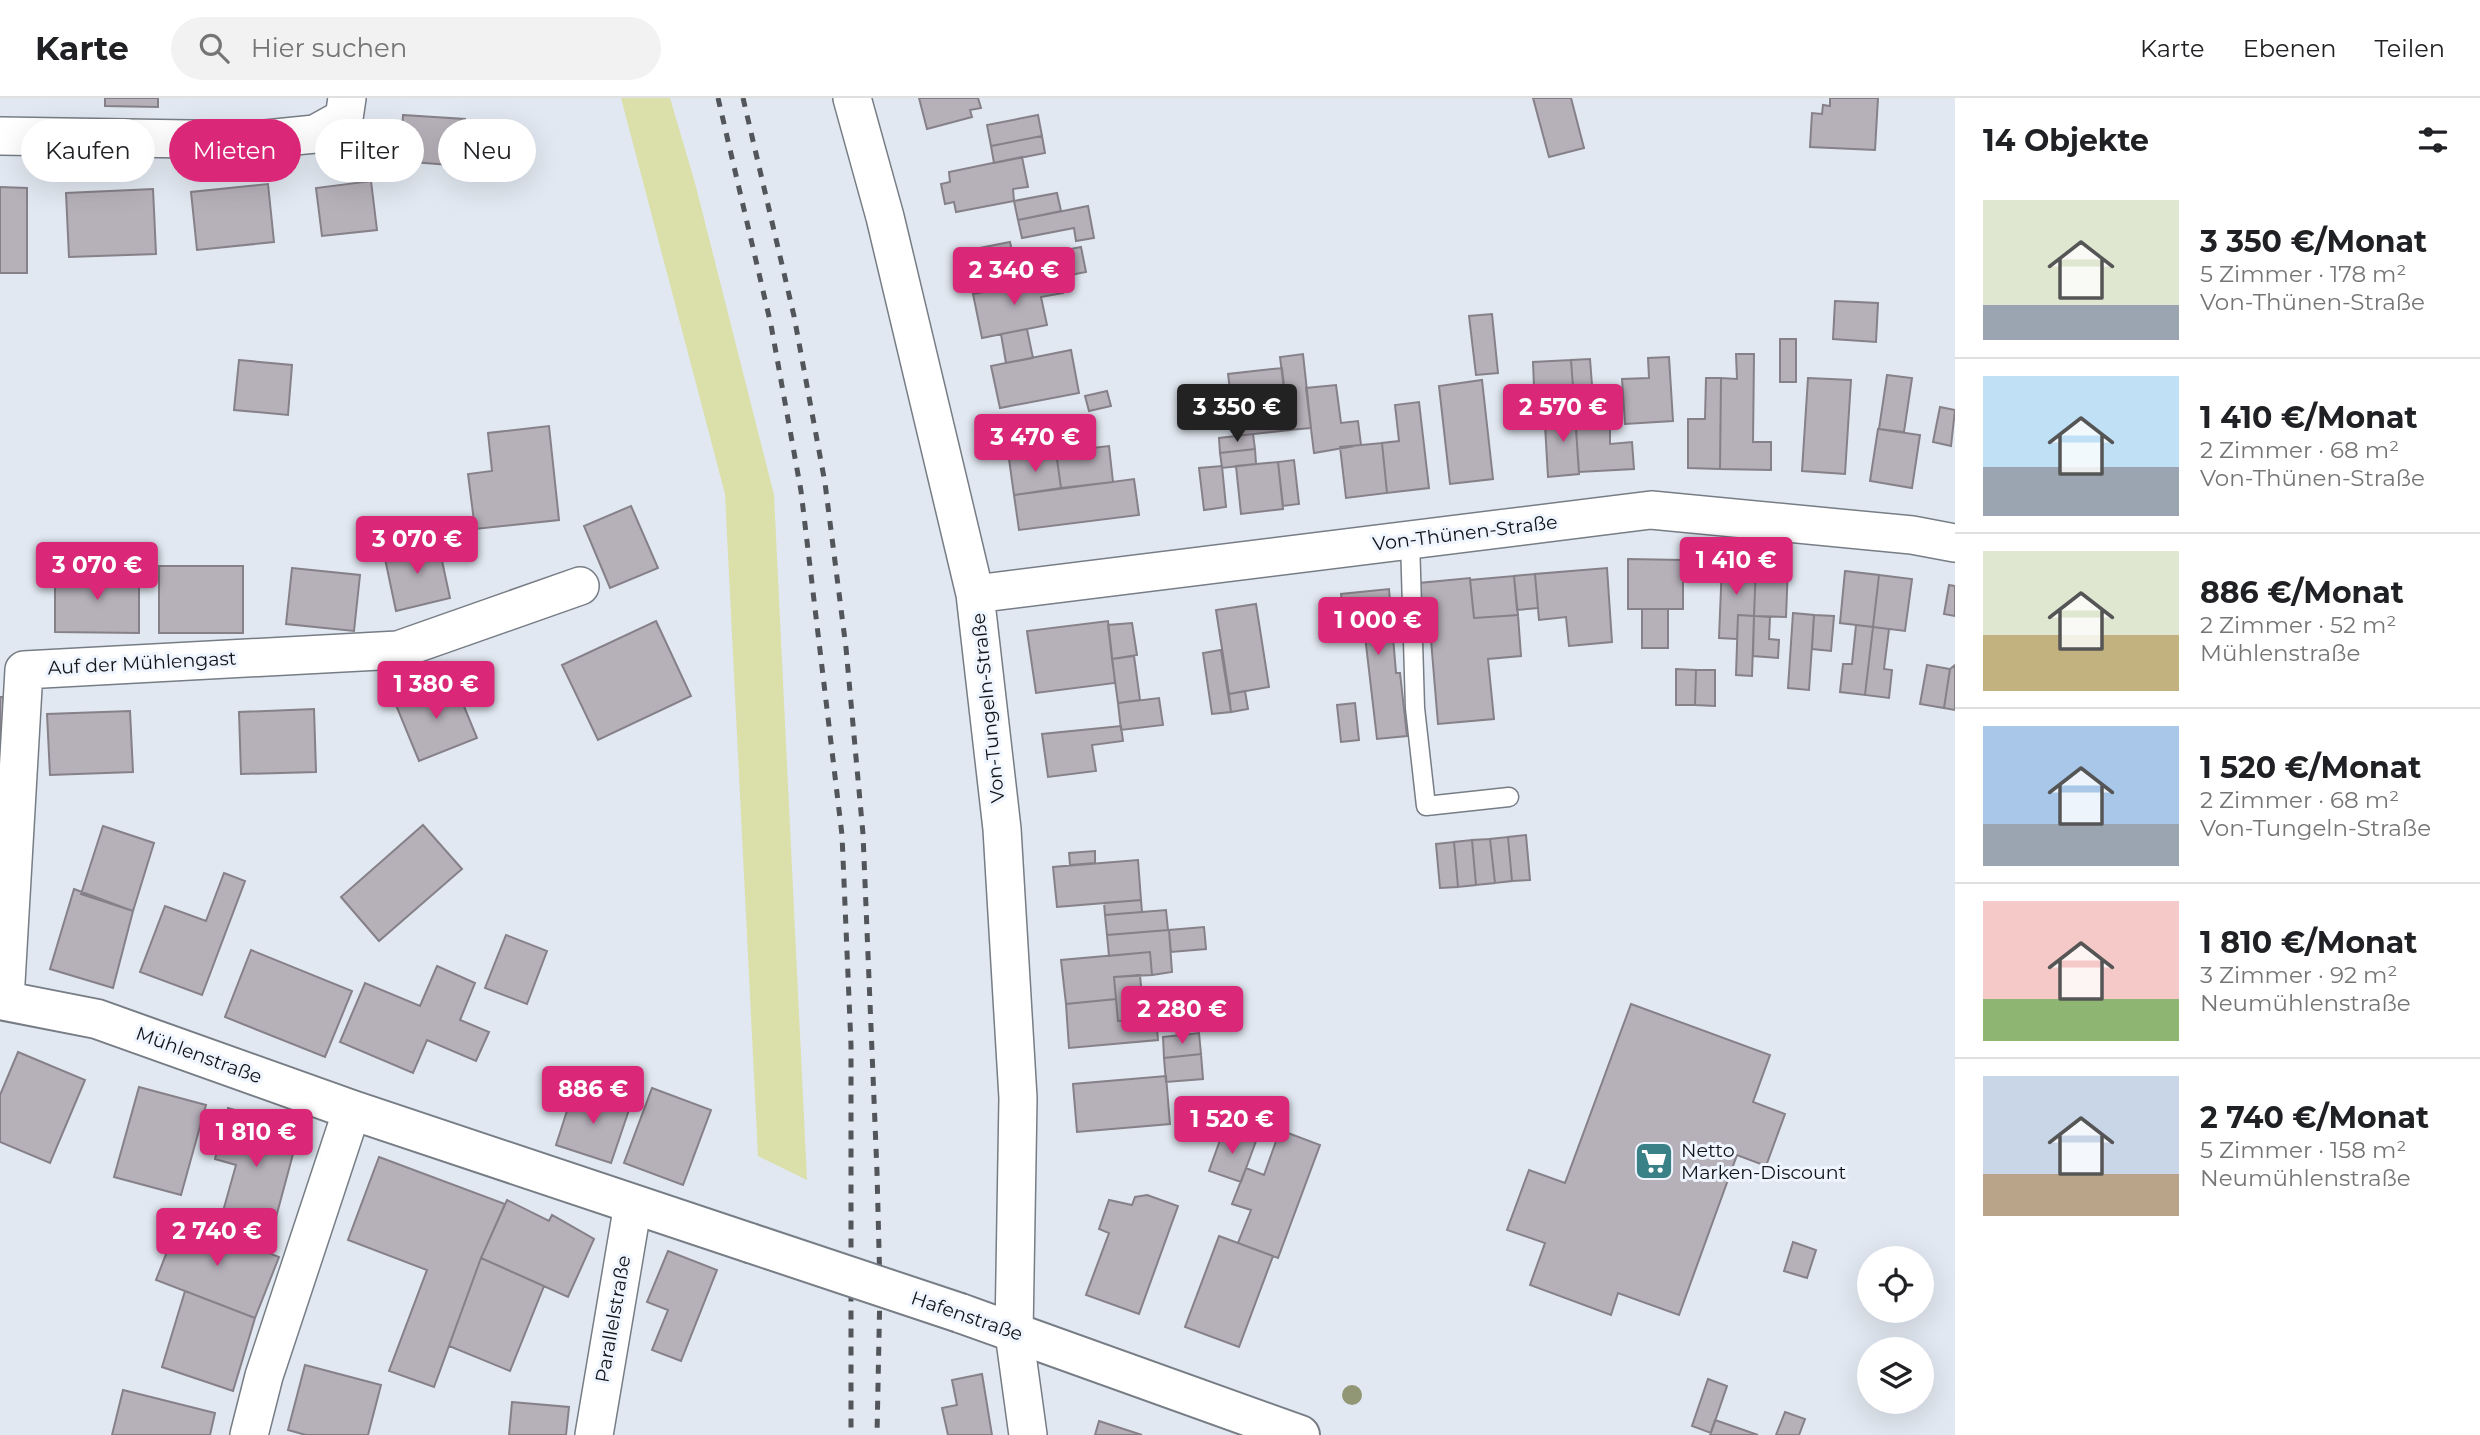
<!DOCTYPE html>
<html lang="de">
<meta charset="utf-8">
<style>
body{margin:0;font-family:Montserrat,sans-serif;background:#f2f2f2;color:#202124;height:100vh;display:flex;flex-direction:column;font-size:26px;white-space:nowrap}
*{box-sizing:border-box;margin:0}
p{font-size:23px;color:#757577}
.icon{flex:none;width:38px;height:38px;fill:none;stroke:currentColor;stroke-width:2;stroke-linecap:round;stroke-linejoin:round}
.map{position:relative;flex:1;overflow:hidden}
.sheet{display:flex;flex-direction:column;background:#fff;width:525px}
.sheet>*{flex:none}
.top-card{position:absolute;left:21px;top:21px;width:665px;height:63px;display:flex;gap:14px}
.buttons{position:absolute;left:1857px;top:1148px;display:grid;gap:14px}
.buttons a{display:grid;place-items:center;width:77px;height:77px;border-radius:50%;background:#fff;box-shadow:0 7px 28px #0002;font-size:35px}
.price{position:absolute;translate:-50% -60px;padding:0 16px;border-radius:7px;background:#db2777;color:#fff;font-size:23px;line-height:46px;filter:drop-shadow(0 2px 4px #0008)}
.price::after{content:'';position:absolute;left:50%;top:42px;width:21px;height:16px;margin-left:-10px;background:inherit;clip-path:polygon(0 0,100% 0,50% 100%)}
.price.current{background:#222;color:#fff}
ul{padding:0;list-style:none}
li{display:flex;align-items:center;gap:21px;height:175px;padding:0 28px}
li+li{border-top:2px solid #e0e0e0}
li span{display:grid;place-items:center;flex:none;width:196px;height:140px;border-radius:0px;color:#555}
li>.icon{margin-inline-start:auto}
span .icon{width:84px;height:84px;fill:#fffc;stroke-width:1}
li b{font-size:30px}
h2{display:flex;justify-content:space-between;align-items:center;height:84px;padding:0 28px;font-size:30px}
.tag{padding:0 24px;border-radius:32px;background:#fff;box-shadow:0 7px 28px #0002;font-size:24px;line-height:63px}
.tag.current{background:#db2777;color:#fff}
header{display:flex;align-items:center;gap:42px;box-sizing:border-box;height:98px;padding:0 35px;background:#fff;border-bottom:2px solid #e0e0e0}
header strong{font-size:33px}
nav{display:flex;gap:38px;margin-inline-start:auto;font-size:24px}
.search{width:490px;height:63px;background:#f2f2f2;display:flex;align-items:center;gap:18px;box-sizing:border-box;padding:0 24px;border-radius:38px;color:#757577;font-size:26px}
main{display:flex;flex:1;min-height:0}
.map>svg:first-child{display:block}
</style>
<header>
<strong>Karte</strong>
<div class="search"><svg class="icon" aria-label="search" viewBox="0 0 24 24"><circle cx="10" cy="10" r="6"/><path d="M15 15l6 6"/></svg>Hier suchen</div>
<nav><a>Karte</a><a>Ebenen</a><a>Teilen</a></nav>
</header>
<main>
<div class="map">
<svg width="1955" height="1337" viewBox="0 0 1955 1337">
<rect width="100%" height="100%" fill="#e1e8f1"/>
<!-- green -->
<path fill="#dbdfa9" d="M 621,0 L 670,0 L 695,85 L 774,397 L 807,1082 L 758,1058 L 725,396 Z"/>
<!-- building -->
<path fill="#b6b0b9" stroke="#868088" stroke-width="2" d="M 105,0 L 158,0 L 158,9 L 105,8 Z
M 919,0 L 978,0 L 981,10 L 970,12 L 972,19 L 927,31 Z
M 1533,0 L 1571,0 L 1584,50 L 1549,59 Z
M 1830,0 L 1878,0 L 1875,52 L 1810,49 L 1812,15 L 1822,16 L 1823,7 L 1830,8 Z
M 403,17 L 465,21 L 462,68 L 400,63 Z
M 1038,17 L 1042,38 L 991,48 L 987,27 Z
M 1042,38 L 1045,55 L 994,65 L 991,48 Z
M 1022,59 L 1028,89 L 1013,91 L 1014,103 L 956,114 L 954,104 L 945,106 L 941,86 L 950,84 L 949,74 Z
M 371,83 L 377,132 L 322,138 L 316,90 Z
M 268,86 L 274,144 L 197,152 L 191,94 Z
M 0,89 L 27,90 L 27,175 L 0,175 Z
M 153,91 L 156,156 L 69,159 L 66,95 Z
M 1057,95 L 1061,113 L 1018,122 L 1014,103 Z
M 1088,108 L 1094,140 L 1076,143 L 1074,130 L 1022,140 L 1018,122 Z
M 1010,144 L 1016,171 L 1057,163 L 1060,179 L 973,196 L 964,153 Z
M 1081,149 L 1086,174 L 1060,179 L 1055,154 Z
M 1060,179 L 1063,195 L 1041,199 L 1047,227 L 982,240 L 973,196 Z
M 1835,203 L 1878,205 L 1876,244 L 1833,241 Z
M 1492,216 L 1498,275 L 1476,277 L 1469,218 Z
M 1027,231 L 1033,260 L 1006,265 L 1001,236 Z
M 1780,241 L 1796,241 L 1796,284 L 1780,284 Z
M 1071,252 L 1079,295 L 1000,310 L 991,268 Z
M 1303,256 L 1311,330 L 1289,332 L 1280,259 Z
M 1736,256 L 1754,256 L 1753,344 L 1771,344 L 1771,372 L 1720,371 L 1721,280 L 1737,281 Z
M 1669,259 L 1673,323 L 1625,326 L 1622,281 L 1649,280 L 1648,260 Z
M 1590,261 L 1593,300 L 1574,302 L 1571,262 Z
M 239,262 L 292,267 L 288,317 L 234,312 Z
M 1571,262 L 1574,302 L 1561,302 L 1560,287 L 1534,288 L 1533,264 Z
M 1282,270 L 1289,332 L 1236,338 L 1228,276 Z
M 1887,277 L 1912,280 L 1904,334 L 1879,331 Z
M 1706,280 L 1721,280 L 1720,371 L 1688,370 L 1688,321 L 1705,321 Z
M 1808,280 L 1851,282 L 1845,376 L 1802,373 Z
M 1482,282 L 1493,381 L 1450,386 L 1439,288 Z
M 1336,287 L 1341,325 L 1358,323 L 1361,347 L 1314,355 L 1306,290 Z
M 1107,293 L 1111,308 L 1089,313 L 1085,298 Z
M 1610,299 L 1610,346 L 1632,344 L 1634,371 L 1579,374 L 1574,302 Z
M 1561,302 L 1574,302 L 1579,376 L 1548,379 L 1545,327 L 1563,326 Z
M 1419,304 L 1429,390 L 1387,395 L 1382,345 L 1399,343 L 1395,307 Z
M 1940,309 L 1955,312 L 1951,348 L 1933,344 Z
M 549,328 L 559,422 L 475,431 L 468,376 L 492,373 L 488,335 Z
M 1878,331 L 1920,337 L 1912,390 L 1870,383 Z
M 1253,336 L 1255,351 L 1220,355 L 1219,340 Z
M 1382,345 L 1387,395 L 1346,400 L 1340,349 Z
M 1109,348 L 1113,384 L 1061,390 L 1056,354 Z
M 1255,351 L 1256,366 L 1222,370 L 1220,355 Z
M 1056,354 L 1061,390 L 1014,397 L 1009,361 Z
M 1294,362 L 1299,406 L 1283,408 L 1278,364 Z
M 1278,364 L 1283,411 L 1241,416 L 1236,368 Z
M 1222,368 L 1226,409 L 1204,412 L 1199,370 Z
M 1134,381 L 1139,417 L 1019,432 L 1014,397 Z
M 631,408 L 658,470 L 610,490 L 584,428 Z
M 438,444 L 450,500 L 396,513 L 384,456 Z
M 1628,461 L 1683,462 L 1683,511 L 1628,511 Z
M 1722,466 L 1756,467 L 1754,518 L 1738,517 L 1737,541 L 1719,540 Z
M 1756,467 L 1788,468 L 1786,519 L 1754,518 Z
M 159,468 L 243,468 L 243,535 L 159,535 Z
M 292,470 L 360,477 L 354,533 L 286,526 Z
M 1607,470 L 1612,544 L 1569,548 L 1566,519 L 1539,522 L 1535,476 Z
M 1845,473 L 1879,477 L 1873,529 L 1840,525 Z
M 55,474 L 139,475 L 139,535 L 55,534 Z
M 1535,476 L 1538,510 L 1517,512 L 1514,478 Z
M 1879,477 L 1912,481 L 1905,533 L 1873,529 Z
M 1514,478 L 1518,517 L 1474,520 L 1470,482 Z
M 1470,480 L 1474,520 L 1518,517 L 1521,558 L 1488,561 L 1494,621 L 1438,626 L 1430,530 L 1424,531 L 1419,485 Z
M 1949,487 L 1955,488 L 1955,518 L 1944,516 Z
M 1389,491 L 1396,575 L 1400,575 L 1407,638 L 1377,641 L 1365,538 L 1346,540 L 1341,496 Z
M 1256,506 L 1269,589 L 1229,596 L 1216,512 Z
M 1642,511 L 1668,511 L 1668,550 L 1642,550 Z
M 1793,515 L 1814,517 L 1809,592 L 1788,590 Z
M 1738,517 L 1754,518 L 1752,578 L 1736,577 Z
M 1814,517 L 1834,518 L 1831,553 L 1812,551 Z
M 1754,518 L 1770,519 L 1769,541 L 1779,542 L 1778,560 L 1753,558 Z
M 656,523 L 691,598 L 598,642 L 562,567 Z
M 1108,523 L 1115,585 L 1036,595 L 1027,533 Z
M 1132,525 L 1137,557 L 1112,561 L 1108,527 Z
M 1856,527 L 1873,529 L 1865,597 L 1840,594 L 1843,566 L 1852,566 Z
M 1873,529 L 1889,531 L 1884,571 L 1892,572 L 1889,600 L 1865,597 Z
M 1221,552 L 1231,614 L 1212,616 L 1203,555 Z
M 1134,558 L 1140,602 L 1118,605 L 1112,561 Z
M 1927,567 L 1950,571 L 1944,610 L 1920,606 Z
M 1955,567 L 1955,612 L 1944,610 L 1950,571 Z
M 1676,571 L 1696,572 L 1695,607 L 1676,607 Z
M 1696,572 L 1715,572 L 1715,608 L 1695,607 Z
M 454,584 L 477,640 L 419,663 L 396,607 Z
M 1245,593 L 1248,611 L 1231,614 L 1229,596 Z
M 0,599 L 3,599 L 2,745 L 0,745 Z
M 1159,600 L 1163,627 L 1121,632 L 1118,605 Z
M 1355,605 L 1359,642 L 1341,644 L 1337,607 Z
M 314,611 L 316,674 L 241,676 L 239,614 Z
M 130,613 L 133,674 L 50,677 L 47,616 Z
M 1121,628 L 1123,643 L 1092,647 L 1096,673 L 1048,679 L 1042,636 Z
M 423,727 L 462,771 L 379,843 L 341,799 Z
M 103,728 L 154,745 L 133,813 L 81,796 Z
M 1526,737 L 1530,782 L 1512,783 L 1508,739 Z
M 1508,739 L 1512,783 L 1495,785 L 1490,741 Z
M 1490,741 L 1495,785 L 1476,787 L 1472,742 Z
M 1472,742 L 1476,787 L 1458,789 L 1454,744 Z
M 1454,744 L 1458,789 L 1440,790 L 1436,746 Z
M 1095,753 L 1095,765 L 1070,767 L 1069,755 Z
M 1138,762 L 1141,802 L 1057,809 L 1053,769 Z
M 224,775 L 245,783 L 202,897 L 140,874 L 165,808 L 206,823 Z
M 74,791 L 133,813 L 113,890 L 50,871 Z
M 1141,802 L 1142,814 L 1105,817 L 1104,805 Z
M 1166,812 L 1168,832 L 1107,837 L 1105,817 Z
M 1204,829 L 1206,851 L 1171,854 L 1169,832 Z
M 1169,832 L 1172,874 L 1152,877 L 1150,854 L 1109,858 L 1107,837 Z
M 506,837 L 547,853 L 527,906 L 485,890 Z
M 251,852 L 352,893 L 325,959 L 225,919 Z
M 1150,854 L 1152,877 L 1114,879 L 1116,901 L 1066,906 L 1061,862 Z
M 437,868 L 475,885 L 460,922 L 489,934 L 476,963 L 427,942 L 413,975 L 340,944 L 365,885 L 420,908 Z
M 1140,877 L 1144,921 L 1118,923 L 1114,879 Z
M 1116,901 L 1118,923 L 1156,920 L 1158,942 L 1069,950 L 1066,906 Z
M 1631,906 L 1770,957 L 1753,1004 L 1785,1016 L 1766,1068 L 1737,1057 L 1679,1217 L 1618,1195 L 1611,1217 L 1530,1187 L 1545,1145 L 1507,1132 L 1529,1072 L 1565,1085 Z
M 1199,935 L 1201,956 L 1164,960 L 1163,939 Z
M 18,954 L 85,982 L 50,1065 L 0,1044 L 0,997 Z
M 1201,956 L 1203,981 L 1166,984 L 1164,960 Z
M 1166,978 L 1170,1026 L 1077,1034 L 1073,986 Z
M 139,989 L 206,1007 L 181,1097 L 114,1079 Z
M 652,990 L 711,1012 L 683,1087 L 624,1065 Z
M 574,991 L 630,1009 L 611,1065 L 556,1047 Z
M 1236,999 L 1268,1012 L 1256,1043 L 1224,1031 Z
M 228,1010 L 300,1030 L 271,1138 L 220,1124 L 236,1067 L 215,1061 Z
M 1224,1031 L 1256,1043 L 1241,1084 L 1209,1073 Z
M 1280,1032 L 1320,1047 L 1278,1160 L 1238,1145 L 1251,1112 L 1232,1106 L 1246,1070 L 1264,1077 Z
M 379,1059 L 505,1106 L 481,1160 L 434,1289 L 389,1273 L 427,1172 L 348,1142 Z
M 1147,1097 L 1178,1108 L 1139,1216 L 1086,1197 L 1109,1135 L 1099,1131 L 1109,1102 L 1132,1107 L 1135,1099 Z
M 507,1102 L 549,1123 L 552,1117 L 594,1141 L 568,1199 L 481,1160 Z
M 180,1120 L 279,1159 L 255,1220 L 156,1182 Z
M 1219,1138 L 1273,1158 L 1239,1249 L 1185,1229 Z
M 1793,1144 L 1816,1152 L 1807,1180 L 1784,1173 Z
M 668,1153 L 717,1172 L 681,1263 L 652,1252 L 668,1212 L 647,1204 Z
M 481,1160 L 544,1188 L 510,1273 L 449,1248 Z
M 185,1193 L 255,1220 L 233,1293 L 162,1269 Z
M 305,1267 L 381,1287 L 368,1337 L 306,1337 L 288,1332 Z
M 982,1276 L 992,1337 L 948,1337 L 942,1310 L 957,1307 L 952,1282 Z
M 1708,1281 L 1727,1288 L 1711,1335 L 1692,1328 Z
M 123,1292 L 215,1315 L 210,1337 L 112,1337 Z
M 512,1304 L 569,1309 L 566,1337 L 509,1337 Z
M 1785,1314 L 1805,1321 L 1799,1337 L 1776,1337 Z
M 1715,1322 L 1758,1337 L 1710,1337 Z
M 1099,1323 L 1142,1337 L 1095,1337 Z"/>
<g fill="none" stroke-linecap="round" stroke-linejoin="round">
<!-- service casing -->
<g stroke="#777d85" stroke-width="21">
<path id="service" d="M 1410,442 L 1415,610 L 1426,708 L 1509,699"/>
</g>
<!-- minor casing -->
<g stroke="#777d85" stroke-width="40">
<path id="minor" d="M 852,0 L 885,119 L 975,496 L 1002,731 L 1018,1000 L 1014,1235 L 1028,1337
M 0,38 L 254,42 L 315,36 L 344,20 L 347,0
M 975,496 L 1651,412 L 1912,437 L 1955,445
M 5,902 L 24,572 L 398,552 L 580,488
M 249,1337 L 264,1278 L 352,1012
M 594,1337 L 633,1106"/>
</g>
<!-- tertiary casing -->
<g stroke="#777d85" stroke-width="42">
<path id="tertiary" d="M 0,902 L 97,921 L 352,1012 L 750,1145
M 960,1215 L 1300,1337"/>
</g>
<!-- service -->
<use href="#service" stroke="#fff" stroke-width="18"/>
<!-- minor -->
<use href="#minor" stroke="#fff" stroke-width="37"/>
<!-- tertiary -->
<use href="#tertiary" stroke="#fff" stroke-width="38"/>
<!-- rail -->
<path stroke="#52555a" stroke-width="5" stroke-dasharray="9 9" stroke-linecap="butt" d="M 718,0 L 771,227 L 801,393 L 842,737 L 851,947 L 851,1337
M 743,0 L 794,218 L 825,385 L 846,550 L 863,736 L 877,1074 L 880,1190 L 877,1337"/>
<!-- tertiary-bridge casing -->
<g stroke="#777d85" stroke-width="42" stroke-linecap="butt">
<path id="tertiary-bridge" d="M 750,1145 L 960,1215"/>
</g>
<!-- tertiary-bridge -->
<use href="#tertiary-bridge" stroke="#fff" stroke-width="38"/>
</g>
<!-- trees -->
<circle fill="#919675" cx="1352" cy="1297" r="10"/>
<!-- icons -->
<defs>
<g id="supermarket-square" transform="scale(2.0125)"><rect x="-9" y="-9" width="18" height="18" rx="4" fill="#398186" stroke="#eef5ff"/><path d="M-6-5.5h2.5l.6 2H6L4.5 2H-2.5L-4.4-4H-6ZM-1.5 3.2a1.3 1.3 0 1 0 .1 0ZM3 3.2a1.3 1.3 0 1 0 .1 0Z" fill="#fff"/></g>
</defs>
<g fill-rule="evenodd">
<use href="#supermarket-square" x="1654" y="1063"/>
</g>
<g text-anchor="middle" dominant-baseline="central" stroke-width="6" stroke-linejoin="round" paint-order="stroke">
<!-- street labels -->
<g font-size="19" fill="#111316" stroke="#eef5ff">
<text transform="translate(1465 435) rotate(-7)">Von-Thünen-Straße</text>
<text transform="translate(142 565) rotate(-3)">Auf der Mühlengast</text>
<text transform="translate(988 610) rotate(-96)">Von-Tungeln-Straße</text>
<text transform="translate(199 957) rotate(20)">Mühlenstraße</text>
<text transform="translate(967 1218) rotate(19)">Hafenstraße</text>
<text transform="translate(613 1221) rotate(-80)">Parallelstraße</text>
</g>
<!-- poi labels -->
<g font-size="19" fill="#111316" stroke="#eef5ff" text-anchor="start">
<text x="1681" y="1052">Netto<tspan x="1681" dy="22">Marken-Discount</tspan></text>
</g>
</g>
</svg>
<div class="buttons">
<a><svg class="icon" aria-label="locate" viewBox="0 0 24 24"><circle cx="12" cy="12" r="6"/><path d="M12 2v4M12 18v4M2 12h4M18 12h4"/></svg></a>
<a><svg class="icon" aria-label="layers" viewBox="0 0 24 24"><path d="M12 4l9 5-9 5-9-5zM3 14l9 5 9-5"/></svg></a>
</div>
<b class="price" style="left:1014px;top:209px">2 340 €</b>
<b class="price current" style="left:1237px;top:346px">3 350 €</b>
<b class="price" style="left:1563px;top:346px">2 570 €</b>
<b class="price" style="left:1035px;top:376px">3 470 €</b>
<b class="price" style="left:417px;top:478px">3 070 €</b>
<b class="price" style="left:1736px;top:499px">1 410 €</b>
<b class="price" style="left:97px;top:504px">3 070 €</b>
<b class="price" style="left:1378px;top:559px">1 000 €</b>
<b class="price" style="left:436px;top:623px">1 380 €</b>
<b class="price" style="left:1182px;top:948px">2 280 €</b>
<b class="price" style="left:593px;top:1028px">886 €</b>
<b class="price" style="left:1232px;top:1058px">1 520 €</b>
<b class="price" style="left:256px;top:1071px">1 810 €</b>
<b class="price" style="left:217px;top:1170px">2 740 €</b>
<div class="top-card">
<a class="tag">Kaufen</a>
<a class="tag current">Mieten</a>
<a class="tag">Filter</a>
<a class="tag">Neu</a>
</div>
</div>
<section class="sheet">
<h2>14 Objekte<svg class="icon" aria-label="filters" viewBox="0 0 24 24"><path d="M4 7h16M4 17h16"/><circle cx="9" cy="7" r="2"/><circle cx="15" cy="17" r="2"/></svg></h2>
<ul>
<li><span style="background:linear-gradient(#dfe7d0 75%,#9aa5b1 0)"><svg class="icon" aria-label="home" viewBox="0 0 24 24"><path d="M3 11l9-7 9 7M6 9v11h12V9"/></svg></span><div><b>3 350 €/Monat</b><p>5 Zimmer · 178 m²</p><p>Von-Thünen-Straße</p></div></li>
<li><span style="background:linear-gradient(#bfe0f5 65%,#9aa5b1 0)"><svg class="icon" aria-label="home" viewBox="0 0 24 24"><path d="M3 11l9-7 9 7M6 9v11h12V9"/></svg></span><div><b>1 410 €/Monat</b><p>2 Zimmer · 68 m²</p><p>Von-Thünen-Straße</p></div></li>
<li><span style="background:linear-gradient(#dfe7d0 60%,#c2b280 0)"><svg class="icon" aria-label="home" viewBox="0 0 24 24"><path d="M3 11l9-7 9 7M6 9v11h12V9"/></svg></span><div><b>886 €/Monat</b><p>2 Zimmer · 52 m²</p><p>Mühlenstraße</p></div></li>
<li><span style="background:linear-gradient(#a9c7e8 70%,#9aa5b1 0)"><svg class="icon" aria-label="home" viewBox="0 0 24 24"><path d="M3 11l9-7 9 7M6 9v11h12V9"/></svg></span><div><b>1 520 €/Monat</b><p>2 Zimmer · 68 m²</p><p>Von-Tungeln-Straße</p></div></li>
<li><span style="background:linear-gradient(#f6c9c9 70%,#8fb573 0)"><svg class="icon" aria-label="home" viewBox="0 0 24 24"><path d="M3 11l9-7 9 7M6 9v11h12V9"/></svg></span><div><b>1 810 €/Monat</b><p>3 Zimmer · 92 m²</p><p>Neumühlenstraße</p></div></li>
<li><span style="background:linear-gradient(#c9d6e8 70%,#b9a48a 0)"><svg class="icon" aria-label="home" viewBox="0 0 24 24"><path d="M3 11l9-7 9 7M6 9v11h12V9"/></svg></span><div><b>2 740 €/Monat</b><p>5 Zimmer · 158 m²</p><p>Neumühlenstraße</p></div></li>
</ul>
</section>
</main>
